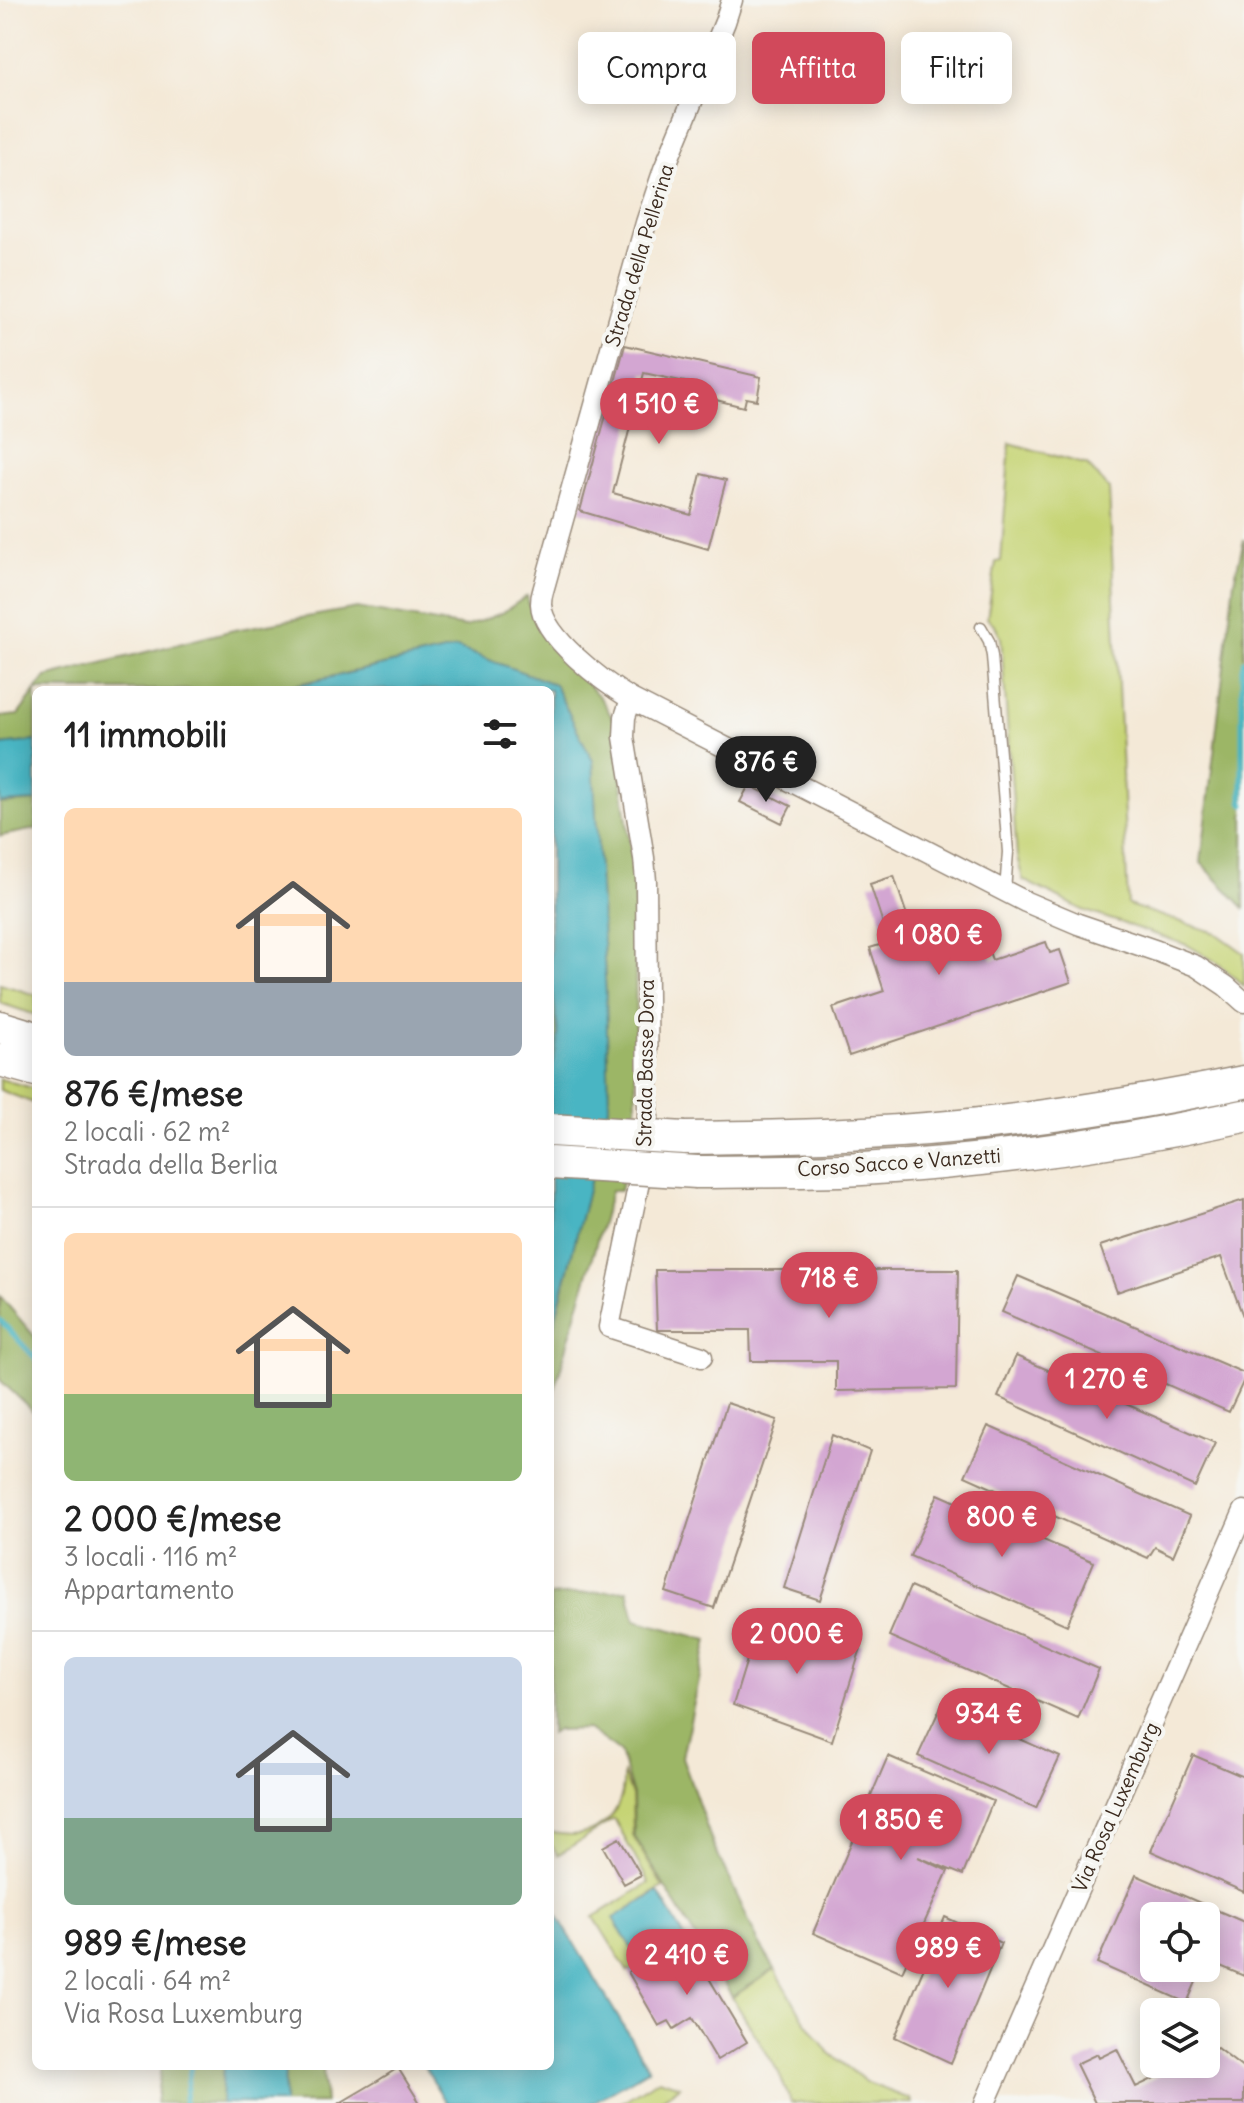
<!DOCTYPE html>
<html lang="it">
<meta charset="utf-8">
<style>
body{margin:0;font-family:Delius,sans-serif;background:#f2f2f2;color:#222;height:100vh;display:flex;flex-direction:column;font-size:30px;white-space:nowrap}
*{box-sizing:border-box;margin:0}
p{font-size:26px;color:#767676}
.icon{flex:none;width:44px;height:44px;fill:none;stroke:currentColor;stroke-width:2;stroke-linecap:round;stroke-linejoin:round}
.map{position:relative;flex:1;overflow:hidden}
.details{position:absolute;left:32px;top:686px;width:522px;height:1384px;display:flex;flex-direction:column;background:#fff;border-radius:12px;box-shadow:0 4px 20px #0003}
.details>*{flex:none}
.banner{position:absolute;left:578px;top:32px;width:546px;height:72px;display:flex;gap:16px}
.buttons{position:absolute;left:1140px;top:1902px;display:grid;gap:16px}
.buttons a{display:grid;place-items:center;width:80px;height:80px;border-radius:12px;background:#fff;box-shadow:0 4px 20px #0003;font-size:40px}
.price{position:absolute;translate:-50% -68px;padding:0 18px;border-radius:28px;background:#d1495b;color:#fff;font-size:26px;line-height:52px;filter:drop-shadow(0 2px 4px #0008)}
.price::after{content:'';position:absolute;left:50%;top:48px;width:24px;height:18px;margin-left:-12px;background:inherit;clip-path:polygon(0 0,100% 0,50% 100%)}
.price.on{background:#222;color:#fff}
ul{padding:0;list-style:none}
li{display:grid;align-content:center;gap:16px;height:424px;padding:0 32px}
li+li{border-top:2px solid #e0e0e0}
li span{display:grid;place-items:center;height:248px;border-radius:12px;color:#555}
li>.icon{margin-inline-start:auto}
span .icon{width:144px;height:144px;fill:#fffc;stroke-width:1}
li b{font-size:34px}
h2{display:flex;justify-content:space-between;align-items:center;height:96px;padding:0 32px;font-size:34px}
.tag{padding:0 28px;border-radius:12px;background:#fff;box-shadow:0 4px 20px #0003;font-size:28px;line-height:72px}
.tag.on{background:#d1495b;color:#fff}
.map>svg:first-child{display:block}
</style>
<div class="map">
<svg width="1244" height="2103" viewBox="0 0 1244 2103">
<rect width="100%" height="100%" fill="#f6f6f2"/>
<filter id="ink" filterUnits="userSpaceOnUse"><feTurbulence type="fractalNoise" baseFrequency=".0125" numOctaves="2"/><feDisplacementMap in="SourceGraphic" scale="16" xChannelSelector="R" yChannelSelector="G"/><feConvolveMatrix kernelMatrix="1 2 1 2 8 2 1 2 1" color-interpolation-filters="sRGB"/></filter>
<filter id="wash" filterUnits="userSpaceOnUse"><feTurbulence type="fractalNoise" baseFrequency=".006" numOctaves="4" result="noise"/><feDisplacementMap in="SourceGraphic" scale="32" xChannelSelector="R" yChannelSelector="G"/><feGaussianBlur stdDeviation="1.8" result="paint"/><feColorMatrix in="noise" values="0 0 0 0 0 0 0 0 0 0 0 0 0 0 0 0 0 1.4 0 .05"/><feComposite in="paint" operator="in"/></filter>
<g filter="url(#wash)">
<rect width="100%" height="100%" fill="#f4e9d7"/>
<!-- green -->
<path fill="#c6d475" stroke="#807f4a" stroke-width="2" d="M 1010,443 L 1087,465 L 1109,489 L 1128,905 L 1216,933 L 1244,953 L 1244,986 L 1218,963 L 1187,945 L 1083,910 L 1023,880 L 1017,857 L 1001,638 L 995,625 L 987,618 L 996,562 L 1001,561 Z
M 0,984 L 36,995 L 36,1015 L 0,1003 Z
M 0,1079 L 36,1089 L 36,1104 L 0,1090 Z
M 623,1772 L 632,1796 L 633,1836 L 663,1887 L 614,1918 L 641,1964 L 628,1972 L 594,1917 L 649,1883 L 614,1819 L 558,1855 L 550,1843 L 550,1832 C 594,1844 626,1817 623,1772 Z
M 775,1969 L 802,2016 L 829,2053 L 868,2083 L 910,2099 L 912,2103 L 791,2103 L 779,2073 L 732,1997 Z
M 659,2079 L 680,2086 L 656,2103 L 620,2103 Z"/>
<!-- forest -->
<path fill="#9cb666" stroke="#6c7042" stroke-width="2" d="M 1244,540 L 1244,908 L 1201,863 L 1234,581 Z
M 527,596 C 535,641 574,666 601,699 C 606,706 610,714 614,721 L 635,884 L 636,1114 L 620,1191 L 611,1191 L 550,1406 L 550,1340 L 609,1107 L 606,996 L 593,761 L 554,684 L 457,648 L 272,690 L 36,690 L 46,677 L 234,630 L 357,608 L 465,627 L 502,613 Z
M 36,691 L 36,741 L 0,745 L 0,717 L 18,715 Z
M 36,801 L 36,829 L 0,836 L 0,804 Z
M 550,967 L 558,1035 L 550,1083 Z
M 0,1296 L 36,1338 L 36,1414 L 0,1380 Z
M 628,1590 L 635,1620 L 708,1640 L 682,1757 L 712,1842 L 759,1943 L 775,1969 L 732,1997 L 634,1836 L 633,1795 L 620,1752 L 588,1729 L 557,1730 L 550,1734 L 550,1596 Z
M 161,2066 L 223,2066 L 221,2103 L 156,2103 Z
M 285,2066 L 323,2066 L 325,2103 L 284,2103 Z"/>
<!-- water -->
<path fill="#48b5c3" stroke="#427070" stroke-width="2" d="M 457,648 L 554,684 L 593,761 L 606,996 L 609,1107 L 550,1340 L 550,1083 L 558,1035 L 550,967 L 550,690 L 276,690 Z
M 36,741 L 36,801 L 0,803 L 0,745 Z
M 658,1892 L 685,1938 L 641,1964 L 613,1918 Z
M 550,1903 L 649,2069 L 592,2103 L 446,2103 L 424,2066 L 550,2066 Z
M 223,2066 L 285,2066 L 284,2103 L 221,2103 Z"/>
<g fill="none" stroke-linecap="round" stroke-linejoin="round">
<!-- stream -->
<path stroke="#48b5c3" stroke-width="5" d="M 1244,661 L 1242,668 L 1242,801 L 1244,805
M 0,1320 L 36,1359
M 184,2103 L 191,2066"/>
</g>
<g id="blocks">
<!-- building -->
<path fill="#d3a6d2" d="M 625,345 L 761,377 L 757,400 L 746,398 L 744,407 L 696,395 L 699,385 L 644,373 L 613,493 L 691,515 L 701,474 L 726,480 L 708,549 L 580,511 Z
M 749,785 L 791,806 L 782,823 L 740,802 Z
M 894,876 L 913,934 L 976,913 L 992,960 L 1046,942 L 1050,953 L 1060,950 L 1071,982 L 849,1056 L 833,1008 L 884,991 L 870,948 L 889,942 L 870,884 Z
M 1244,1200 L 1244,1319 L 1221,1257 L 1117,1292 L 1100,1246 Z
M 655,1270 L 958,1270 L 956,1389 L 836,1391 L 836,1361 L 751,1361 L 750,1330 L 657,1330 Z
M 1018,1276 L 1244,1373 L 1244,1380 L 1229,1412 L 1002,1312 Z
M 1016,1356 L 1215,1443 L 1195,1487 L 998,1397 Z
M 727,1403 L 777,1420 L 714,1608 L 666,1592 Z
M 988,1426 L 1190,1516 L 1173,1556 L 1155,1547 L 1148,1558 L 965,1476 Z
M 832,1435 L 870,1451 L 820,1600 L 784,1588 Z
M 938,1494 L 1094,1562 L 1067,1625 L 910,1556 Z
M 910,1587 L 1099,1669 L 1078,1719 L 889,1636 Z
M 761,1614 L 862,1645 L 832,1741 L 733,1705 Z
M 942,1704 L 1060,1757 L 1036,1808 L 918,1756 Z
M 1193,1755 L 1244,1777 L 1244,1892 L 1151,1851 Z
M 888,1756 L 993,1801 L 963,1875 L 918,1857 L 948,1871 L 902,1972 L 813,1933 Z
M 619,1838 L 641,1875 L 624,1884 L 603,1847 Z
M 1136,1875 L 1244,1922 L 1244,1976 L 1206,1960 L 1206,1916 L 1154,1916 L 1154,1968 L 1202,1968 L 1187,2003 L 1097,1963 Z
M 945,1917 L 1001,1943 L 951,2063 L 895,2037 Z
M 685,1938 L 747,2042 L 717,2060 L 692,2018 L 674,2029 L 669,2021 L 659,2026 L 628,1972 Z
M 1217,2048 L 1244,2069 L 1244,2103 L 1095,2103 L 1076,2064 L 1097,2054 L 1099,2058 L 1117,2049 L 1136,2087 L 1184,2064 L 1206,2064 L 1206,2053 Z
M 398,2068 L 420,2103 L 340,2103 L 379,2080 Z"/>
</g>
</g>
<g filter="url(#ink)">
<use href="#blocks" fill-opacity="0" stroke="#988a7a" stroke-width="2"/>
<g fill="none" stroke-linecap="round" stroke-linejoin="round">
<!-- lane casing -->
<g stroke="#988a7a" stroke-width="13">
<path id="lane" d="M 981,627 L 989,641 L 992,656 L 1008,852 L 1005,891"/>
</g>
<!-- street casing -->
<g stroke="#988a7a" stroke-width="23">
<path id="street" d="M 732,0 L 725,22 L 664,169 L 646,223 L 543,591 C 542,594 541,601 541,604 C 542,637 605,683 631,699 L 1026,902 L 1078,924 L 1157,951 L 1196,966 L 1226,986 L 1244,1002
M 631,699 L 625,717 L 624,737 L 644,858 L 646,881 L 648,1115 L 645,1153 L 609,1327 L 702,1357
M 985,2103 L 1244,1511"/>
</g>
<!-- primary casing -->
<g stroke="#988a7a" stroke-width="35">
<path id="primary" d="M 0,1027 L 36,1038
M 0,1060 L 36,1070
M 685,1138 C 777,1137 869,1135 960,1126 C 1056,1117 1150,1101 1244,1082
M 697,1172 C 752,1171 807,1172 862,1169 C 990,1162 1119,1143 1244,1116"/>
</g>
<!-- lane -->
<use href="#lane" stroke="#fff" stroke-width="10"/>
<!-- street -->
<use href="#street" stroke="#fff" stroke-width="20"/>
<!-- primary -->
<use href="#primary" stroke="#fff" stroke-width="32"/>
<!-- primary-bridge casing -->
<g stroke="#988a7a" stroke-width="35" stroke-linecap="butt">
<path id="primary-bridge" d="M 550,1130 L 685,1138
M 550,1163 L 697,1172"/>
</g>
<!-- primary-bridge -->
<use href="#primary-bridge" stroke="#fff" stroke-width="32"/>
</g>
</g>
<g text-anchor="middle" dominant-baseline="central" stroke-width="8" stroke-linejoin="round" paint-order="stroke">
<!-- street labels -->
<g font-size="20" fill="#3b2a1e" stroke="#f6f6f2">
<text transform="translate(639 255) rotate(-73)">Strada della Pellerina</text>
<text transform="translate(645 1063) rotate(-89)">Strada Basse Dora</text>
<text transform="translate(899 1162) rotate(-4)">Corso Sacco e Vanzetti</text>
<text transform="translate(1115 1807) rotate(-66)">Via Rosa Luxemburg</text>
</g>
</g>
</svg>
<div class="buttons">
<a><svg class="icon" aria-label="locate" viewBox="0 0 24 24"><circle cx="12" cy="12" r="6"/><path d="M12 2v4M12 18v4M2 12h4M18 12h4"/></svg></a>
<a><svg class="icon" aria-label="layers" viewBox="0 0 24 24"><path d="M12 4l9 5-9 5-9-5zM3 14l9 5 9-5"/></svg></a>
</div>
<b class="price" style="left:659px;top:446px">1 510 €</b>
<b class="price on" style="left:766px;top:804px">876 €</b>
<b class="price" style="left:939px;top:977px">1 080 €</b>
<b class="price" style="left:829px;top:1320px">718 €</b>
<b class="price" style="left:1107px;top:1421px">1 270 €</b>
<b class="price" style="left:1002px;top:1559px">800 €</b>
<b class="price" style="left:797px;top:1676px">2 000 €</b>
<b class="price" style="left:989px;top:1756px">934 €</b>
<b class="price" style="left:901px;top:1862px">1 850 €</b>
<b class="price" style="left:948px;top:1990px">989 €</b>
<b class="price" style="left:687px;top:1997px">2 410 €</b>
<div class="banner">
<a class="tag">Compra</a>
<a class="tag on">Affitta</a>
<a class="tag">Filtri</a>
</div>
<section class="details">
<h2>11 immobili<svg class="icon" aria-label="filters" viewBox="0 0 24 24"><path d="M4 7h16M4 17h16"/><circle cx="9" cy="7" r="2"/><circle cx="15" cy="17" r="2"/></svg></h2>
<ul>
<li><span style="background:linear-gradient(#ffd9b3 70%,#9aa5b1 0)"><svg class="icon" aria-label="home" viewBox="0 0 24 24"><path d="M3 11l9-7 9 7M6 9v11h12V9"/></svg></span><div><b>876 €/mese</b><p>2 locali · 62 m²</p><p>Strada della Berlia</p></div></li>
<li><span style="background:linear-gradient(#ffd9b3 65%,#8fb573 0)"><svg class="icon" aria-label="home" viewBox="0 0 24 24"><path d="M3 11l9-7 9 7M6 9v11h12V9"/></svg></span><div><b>2 000 €/mese</b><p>3 locali · 116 m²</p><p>Appartamento</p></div></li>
<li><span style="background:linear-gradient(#c9d6e8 65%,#7fa58c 0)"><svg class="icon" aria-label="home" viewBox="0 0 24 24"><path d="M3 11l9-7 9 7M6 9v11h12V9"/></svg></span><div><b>989 €/mese</b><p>2 locali · 64 m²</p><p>Via Rosa Luxemburg</p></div></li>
</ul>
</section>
</div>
